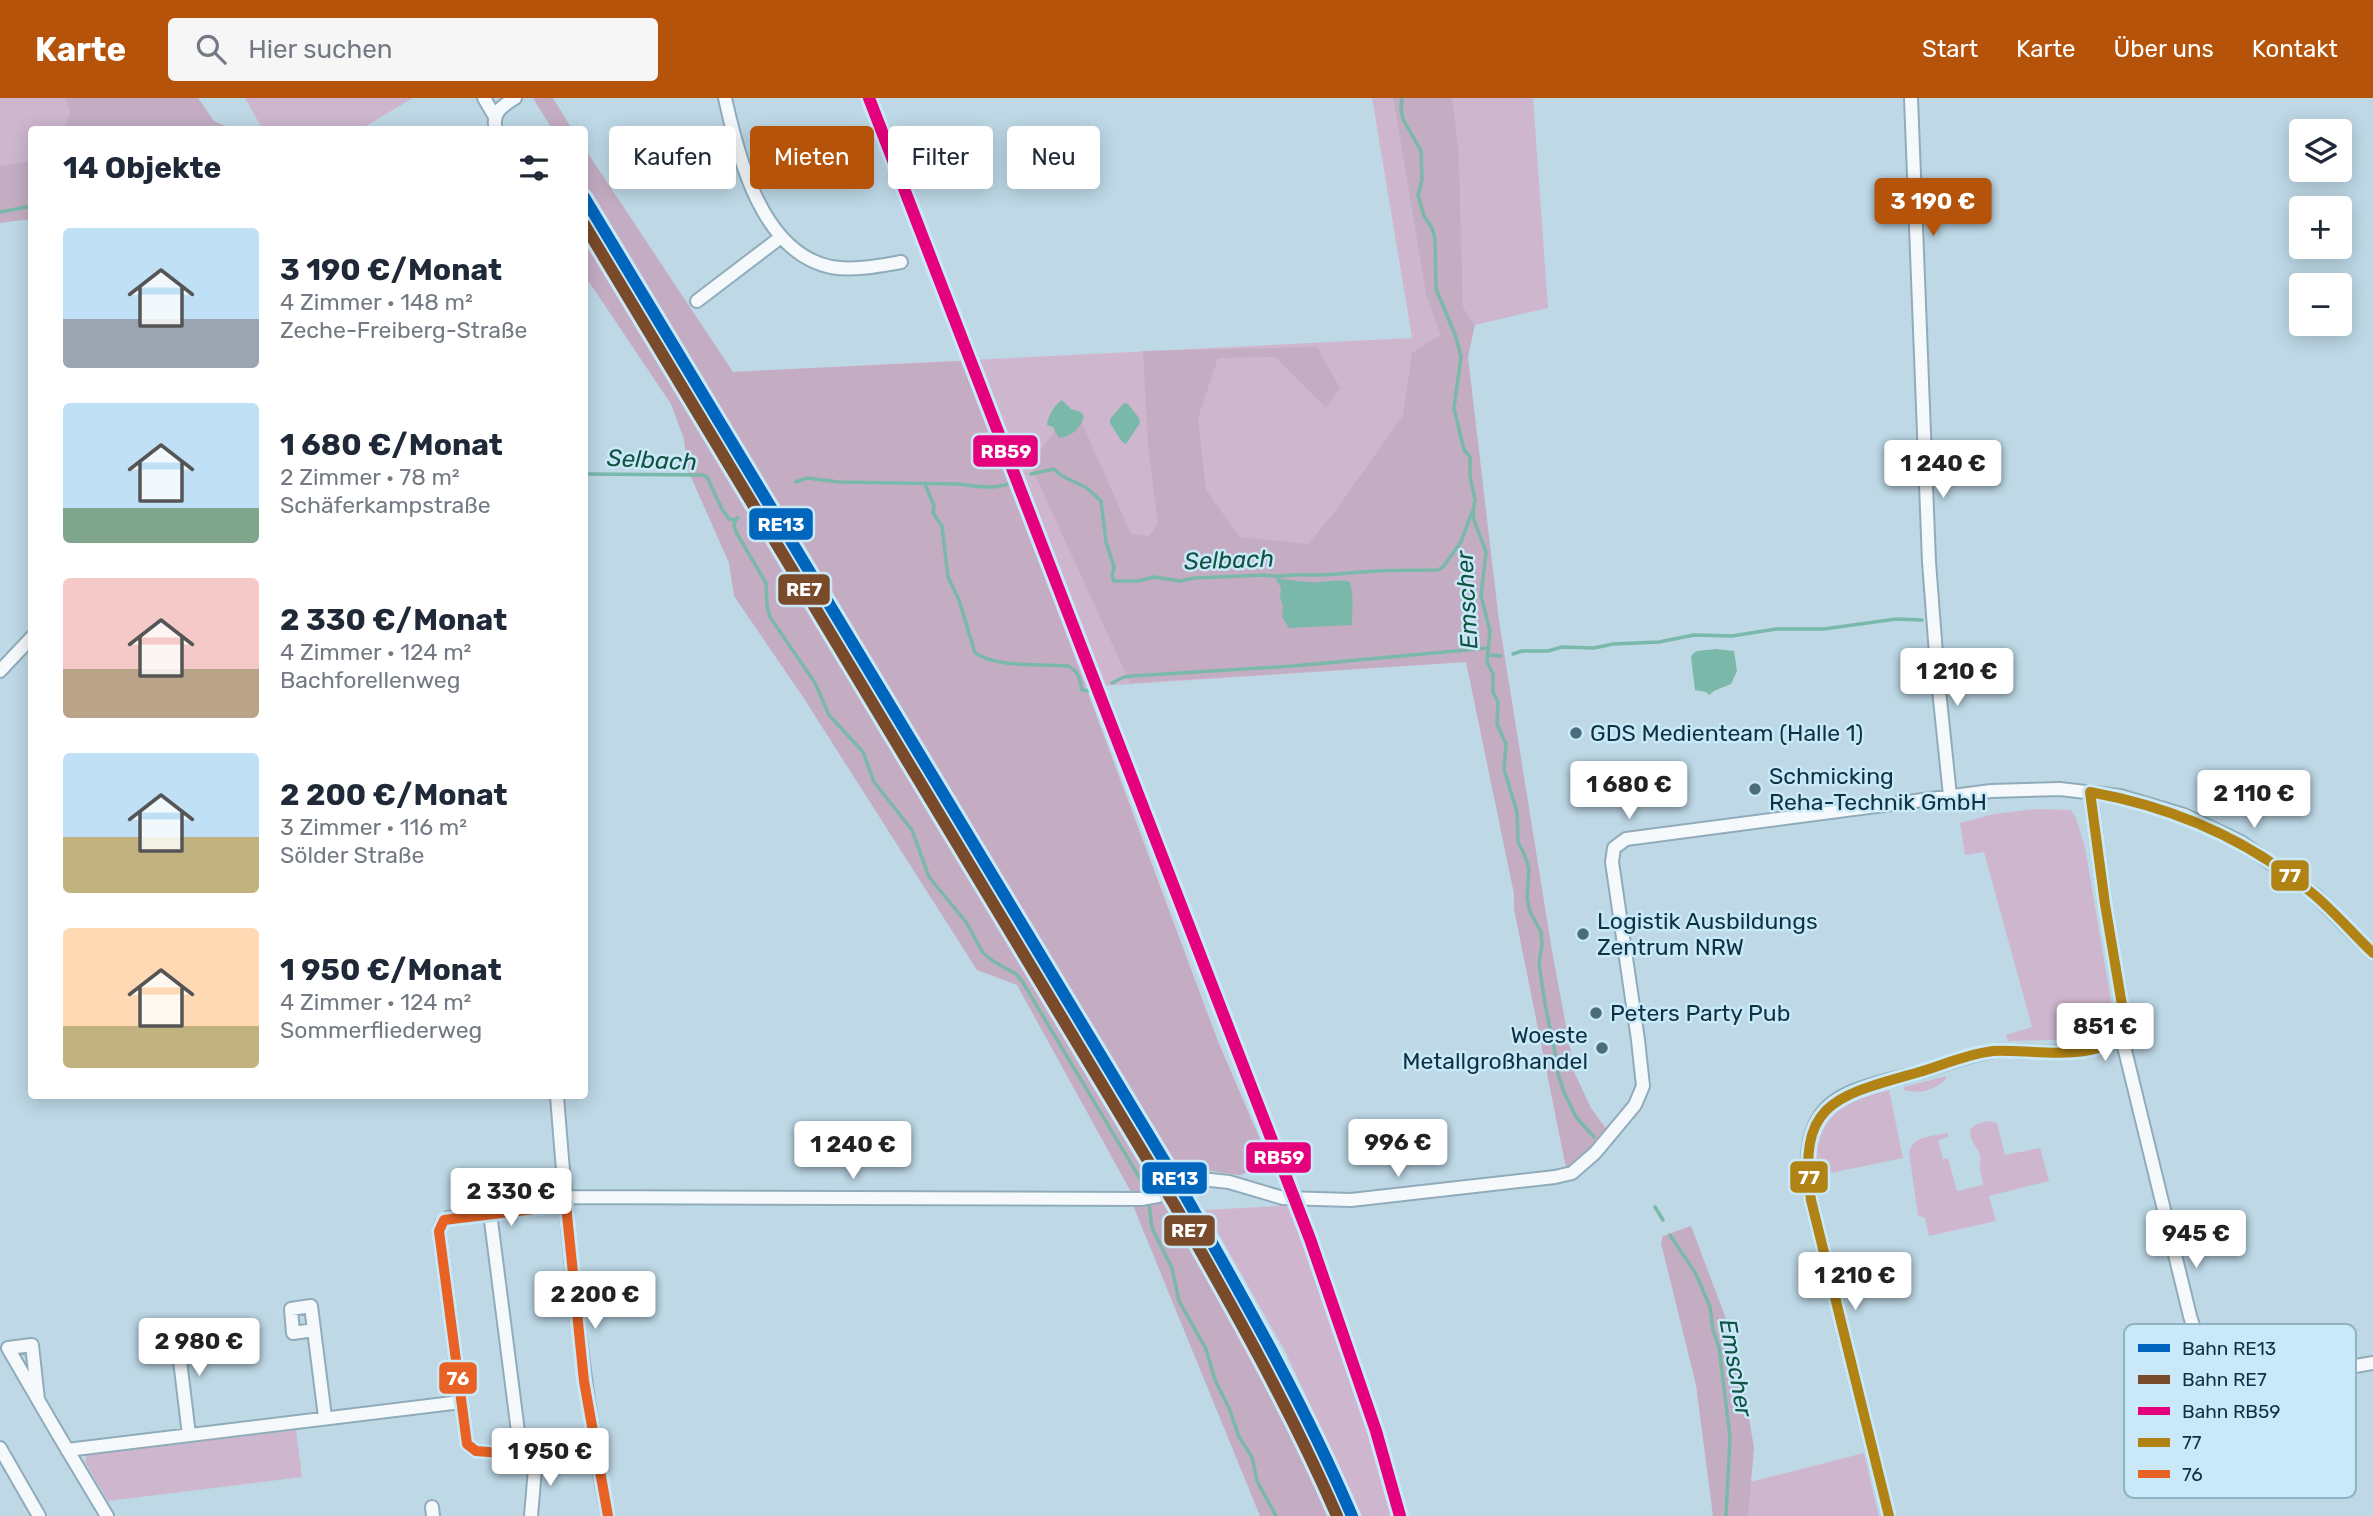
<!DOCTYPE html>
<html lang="de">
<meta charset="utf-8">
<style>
body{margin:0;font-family:Rubik,sans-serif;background:#f6f6f7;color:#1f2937;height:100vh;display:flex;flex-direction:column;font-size:26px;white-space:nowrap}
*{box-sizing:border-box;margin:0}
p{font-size:23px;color:#747a83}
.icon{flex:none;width:38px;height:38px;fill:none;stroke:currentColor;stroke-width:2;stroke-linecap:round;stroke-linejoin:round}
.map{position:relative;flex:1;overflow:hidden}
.details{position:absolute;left:28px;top:28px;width:560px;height:973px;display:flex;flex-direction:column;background:#fff;border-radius:7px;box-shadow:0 4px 18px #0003}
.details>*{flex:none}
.hud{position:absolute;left:609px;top:28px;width:665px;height:63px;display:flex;gap:14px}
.controls{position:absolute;left:2289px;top:21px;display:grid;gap:14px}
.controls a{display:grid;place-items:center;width:63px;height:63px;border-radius:7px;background:#fff;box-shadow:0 4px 18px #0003;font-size:35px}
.price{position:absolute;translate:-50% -60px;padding:0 16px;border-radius:7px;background:#fff;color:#222;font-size:23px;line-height:46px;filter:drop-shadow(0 2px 4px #0008)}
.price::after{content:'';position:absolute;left:50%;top:42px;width:21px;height:16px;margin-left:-10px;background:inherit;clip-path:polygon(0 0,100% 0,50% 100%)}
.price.on{background:#b45309;color:#fff}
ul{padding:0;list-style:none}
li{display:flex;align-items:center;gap:21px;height:175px;padding:0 35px}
li span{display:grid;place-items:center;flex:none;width:196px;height:140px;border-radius:7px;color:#555}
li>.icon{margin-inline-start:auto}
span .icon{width:84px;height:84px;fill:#fffc;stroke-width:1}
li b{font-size:30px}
h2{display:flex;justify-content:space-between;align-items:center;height:84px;padding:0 35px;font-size:30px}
.pill{padding:0 24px;border-radius:7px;background:#fff;box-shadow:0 4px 18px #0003;font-size:24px;line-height:63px}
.pill.on{background:#b45309;color:#fff}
header{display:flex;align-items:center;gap:42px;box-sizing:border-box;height:98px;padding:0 35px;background:#b45309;color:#fff}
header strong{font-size:33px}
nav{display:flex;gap:38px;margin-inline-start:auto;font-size:24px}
.search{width:490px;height:63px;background:#f6f6f7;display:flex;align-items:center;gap:18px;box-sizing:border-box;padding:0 24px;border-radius:7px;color:#747a83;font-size:26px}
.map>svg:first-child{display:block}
</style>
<header>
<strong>Karte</strong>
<div class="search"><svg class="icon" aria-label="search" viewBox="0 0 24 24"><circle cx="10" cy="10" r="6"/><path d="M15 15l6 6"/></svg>Hier suchen</div>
<nav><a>Start</a><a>Karte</a><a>Über uns</a><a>Kontakt</a></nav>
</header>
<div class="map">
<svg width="2373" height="1418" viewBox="0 0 2373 1418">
<rect width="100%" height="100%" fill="#bed8e6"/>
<!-- green -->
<path fill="#ceb7ce" d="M 0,0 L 65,0 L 70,15 L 63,31 L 32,32 L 31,63 L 0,68 Z
M 245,0 L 413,0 L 361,31 L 263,32 Z
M 1372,0 L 1393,0 L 1426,195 L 1440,237 L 1466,564 L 1086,589 L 1217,941 L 1270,1065 L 1240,1077 L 733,274 L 1412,240 Z
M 1444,0 L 1533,0 L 1548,210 L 1475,227 L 1463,209 L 1459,54 L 1457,37 Z
M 2037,711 L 2071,712 L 2076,720 L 2085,749 L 2114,920 L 2107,933 L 2090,941 L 2008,943 L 2006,937 L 2032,929 L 1984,754 L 1965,757 L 1960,725 L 1994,716 Z
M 1946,978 L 1946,981 C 1933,993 1921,996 1904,992 L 1904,989 Z
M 1889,992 L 1903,1060 L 1816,1078 C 1814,1021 1837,1005 1889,992 Z
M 1989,1023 L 1997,1025 L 2005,1057 L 2040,1050 L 2049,1083 L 1989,1098 L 1996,1123 L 1929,1138 L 1925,1120 L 1918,1118 L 1909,1054 C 1913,1038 1933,1038 1948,1035 L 1948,1039 L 1938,1042 L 1943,1061 L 1948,1060 L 1957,1093 L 1983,1087 C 1983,1082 1980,1075 1980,1070 C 1979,1065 1982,1060 1979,1054 C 1968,1036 1963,1028 1989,1023 Z
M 1292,1107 L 1343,1248 L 1394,1418 L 1362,1418 L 1285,1253 L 1205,1112 Z
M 296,1332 L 302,1379 L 108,1403 L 85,1364 L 87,1357 Z
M 1864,1355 L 1879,1418 L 1748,1418 L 1750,1384 Z"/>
<!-- forest -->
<path fill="#c4adc3" d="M 65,0 L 198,0 L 214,23 L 232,31 L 63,31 L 70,15 Z
M 533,0 L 553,0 L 572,31 L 552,31 Z
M 1393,0 L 1452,0 L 1459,54 L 1463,209 L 1475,227 L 1468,259 L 1499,523 L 1552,853 L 1575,976 L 1591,1010 L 1607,1032 L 1588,1054 L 1566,1070 L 1514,811 L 1514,796 L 1466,564 L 1130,585 L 1030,366 L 1068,315 L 1079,318 L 1131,436 L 1149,438 L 1158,426 L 1148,347 L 1143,253 L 1317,249 L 1340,290 L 1326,310 L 1275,259 L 1218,260 L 1198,320 L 1206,392 L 1240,439 L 1308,446 L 1336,412 L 1403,317 L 1412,255 L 1440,237 L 1426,196 Z
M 585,51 L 733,274 L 964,263 L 1217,941 L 1270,1065 L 1240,1077 L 1189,1070 L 1182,1075 L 585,86 Z
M 31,63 L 31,121 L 0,125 L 0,68 Z
M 584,126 L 1048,905 L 1149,1065 L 1168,1089 L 1156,1093 L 1131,1094 L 1017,887 L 977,872 L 803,599 L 734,498 L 729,465 L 687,370 L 684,341 L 671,306 L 585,178 Z
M 1171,1095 L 1171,1103 L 1263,1267 L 1338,1418 L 1260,1418 L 1132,1105 Z
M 1691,1128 L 1737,1250 L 1754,1350 L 1748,1418 L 1713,1418 L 1696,1287 L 1661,1145 L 1663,1138 Z"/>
<!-- water -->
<path fill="#7ab8aa" d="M 1062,302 L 1071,311 L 1081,314 L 1084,319 C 1080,331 1071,339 1059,340 L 1053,329 L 1047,327 C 1048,318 1054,307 1062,302 Z
M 1124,305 L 1128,306 L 1139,320 L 1140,325 L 1126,346 L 1122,344 L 1110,325 L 1110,321 Z
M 1275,479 C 1283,482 1311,485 1321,484 C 1331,483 1340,481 1350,484 C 1354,497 1352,513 1352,527 L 1289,530 L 1282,519 L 1283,509 L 1280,499 L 1281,490 Z
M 1715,551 L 1734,553 L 1737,573 L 1731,586 L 1714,593 L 1709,597 L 1706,594 L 1695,592 L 1691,559 C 1695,550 1706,553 1715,551 Z"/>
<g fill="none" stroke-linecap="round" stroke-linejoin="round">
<!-- stream -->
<path stroke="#7ab8aa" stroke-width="3.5" d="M 1402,0 L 1401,11 L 1403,21 L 1421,53 L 1422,82 L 1418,97 L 1424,118 L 1432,130 L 1435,141 L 1436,191 L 1456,239 L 1461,259 L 1454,310 L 1464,352 L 1470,359 L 1470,378 L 1475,402 L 1473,413 L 1474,422 L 1486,454 L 1481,498 L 1490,533 L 1487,564 L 1493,576 L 1493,594 L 1498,604 L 1497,626 L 1506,646 L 1504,671 L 1517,714 L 1518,744 L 1525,758 L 1529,771 L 1527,800 L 1530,814 L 1541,834 L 1542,847 L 1539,865 L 1545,906 L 1556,959 L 1558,976 L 1564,994 L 1576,1019 L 1594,1039
M 0,114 L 32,108
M 584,376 L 703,377 L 707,379 L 722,411 L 729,421 L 733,422 L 738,420
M 1031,376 L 1054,371 L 1062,378 L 1087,390 L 1101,403 L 1106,444 L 1114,469 L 1112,478 L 1114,483 L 1138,483 L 1154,479 L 1180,483 L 1194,480 L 1264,477 C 1277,480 1289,476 1302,477 C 1328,478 1353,474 1378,473 C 1398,472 1418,472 1438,472 L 1443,469 L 1461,444 L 1472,414
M 796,384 L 807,380 L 839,384 L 958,386 C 973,388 996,392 1010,385
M 925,386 L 934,408 L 933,415 L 942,428 L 948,479 L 959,502 L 975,555 C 1001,571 1039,565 1068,568 C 1079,573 1080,582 1082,592 L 1090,593
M 736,421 L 734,427 L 736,434 L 766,485 L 767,507 L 770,519 L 815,585 L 829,617 L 863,654 L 874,684 L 912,732 L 929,779 L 966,824 L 983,855 L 993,863 L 1016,876 L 1022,883 L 1148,1094
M 1513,556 L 1522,553 L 1548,553 L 1562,549 L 1594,550 L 1613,546 L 1659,544 L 1694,537 L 1732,538 L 1776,531 L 1824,531 L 1896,521 L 1922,522
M 1489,557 L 1501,558
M 1112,585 L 1124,579 L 1132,578 L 1293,568 L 1488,550
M 1149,1106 L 1152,1130 L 1172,1170 L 1179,1203 L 1206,1251 L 1215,1282 L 1229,1310 L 1239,1339 L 1252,1359 L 1257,1383 L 1276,1418
M 1655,1109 L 1663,1122
M 1670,1137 L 1696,1176 L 1710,1209 L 1713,1232 L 1719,1249 L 1730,1339 L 1726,1418"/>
<!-- minor casing -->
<g stroke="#90acba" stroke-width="16">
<path id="minor" d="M 484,0 L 495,19
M 725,0 C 738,59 762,155 831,169 C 854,173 878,168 901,164
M 1911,0 L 1929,464 L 1938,582 L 1950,698
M 496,32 C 491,15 502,8 515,0
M 697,203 L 781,139
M 0,573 L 32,539
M 2121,936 L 2190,1218 L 2203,1259 L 2212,1275 L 2230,1284 L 2253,1286 L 2373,1265
M 557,998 C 568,1139 580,1279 608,1418
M 565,1099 L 1141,1101 L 1158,1098 L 1192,1080 L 1229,1084 L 1283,1100 L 1351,1102 L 1555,1079 L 1572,1075 L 1595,1055 L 1635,1007 L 1643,988 L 1638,942 L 1612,764 L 1614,750 L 1626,741 L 1991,693 L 2060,691 L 2120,698 L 2184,717 L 2241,744 L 2314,796 L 2373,855
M 566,1107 L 448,1120 L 442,1125 L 439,1133 L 467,1346 L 476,1353 L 597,1363
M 490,1115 L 521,1357
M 314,1232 L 293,1235 L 291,1211 L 311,1208 L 325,1319
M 178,1250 L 157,1253 L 155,1232 L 176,1229 L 189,1337
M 38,1302 L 32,1247 L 8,1250 C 40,1306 73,1362 107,1418
M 0,1350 L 39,1418
M 67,1352 L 461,1304
M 432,1409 L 433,1418
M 531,1418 L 536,1359
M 1889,1418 L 1811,1102 C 1804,1063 1804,1015 1847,996 C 1868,986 1891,982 1913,976 C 1940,969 1967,956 1995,953 C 2025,951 2098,963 2119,939 C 2124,933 2124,926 2124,919 L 2105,806 L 2090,694"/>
</g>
<!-- minor -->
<use href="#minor" stroke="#f5f9fb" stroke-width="12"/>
<!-- bus-1 casing -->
<g stroke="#c9e9f9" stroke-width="16">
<path id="bus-1" d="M 2090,694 C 2173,709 2247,740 2312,795 C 2334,813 2352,835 2373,855
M 1889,1418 L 1811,1102 C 1797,1005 1835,998 1916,975 C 1941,968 1966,956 1993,953 C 2027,950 2123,971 2124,919 L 2105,806 L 2090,694"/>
</g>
<!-- bus-2 casing -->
<g stroke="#c9e9f9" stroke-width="16">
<path id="bus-2" d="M 597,1363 L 476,1353 L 467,1346 L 439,1133 L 444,1122 L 566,1107 L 584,1283 L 608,1418"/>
</g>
<!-- bus-1 -->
<use href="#bus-1" stroke="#b18314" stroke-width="10"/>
<!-- bus-2 -->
<use href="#bus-2" stroke="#e76224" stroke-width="10"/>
<!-- rail-1 casing -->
<g stroke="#c9e9f9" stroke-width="18">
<path id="rail-1" d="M 584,99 L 1186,1099 C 1246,1205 1304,1306 1352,1418"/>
</g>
<!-- rail-2 casing -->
<g stroke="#c9e9f9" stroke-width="18">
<path id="rail-2" d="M 584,126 L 1174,1106 C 1232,1208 1290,1310 1337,1418"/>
</g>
<!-- rail-3 casing -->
<g stroke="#c9e9f9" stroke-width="18">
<path id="rail-3" d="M 869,0 L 1310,1141 L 1376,1333 L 1400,1418"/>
</g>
<!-- rail-1 -->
<use href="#rail-1" stroke="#0065bd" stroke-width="12"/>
<!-- rail-2 -->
<use href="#rail-2" stroke="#7a4b2a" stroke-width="12"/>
<!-- rail-3 -->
<use href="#rail-3" stroke="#e5007d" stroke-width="12"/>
</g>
<!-- markers -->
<g fill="#4b6c7b" stroke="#c9e9f9" stroke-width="2.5">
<circle cx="1576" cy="635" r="7"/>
<circle cx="1755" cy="691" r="7"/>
<circle cx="1583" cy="836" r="7"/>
<circle cx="1596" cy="915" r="7"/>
<circle cx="1602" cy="950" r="7"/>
</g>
<g text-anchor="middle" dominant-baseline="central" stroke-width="5" stroke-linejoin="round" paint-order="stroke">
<!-- poi labels -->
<g font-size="23" fill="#0d3242" stroke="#c9e9f9" text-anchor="start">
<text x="1590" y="635">GDS Medienteam (Halle 1)</text>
<text x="1769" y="678">Schmicking<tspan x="1769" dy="26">Reha-Technik GmbH</tspan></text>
<text x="1597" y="823">Logistik Ausbildungs<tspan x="1597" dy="26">Zentrum NRW</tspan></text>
<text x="1610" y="915">Peters Party Pub</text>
<text x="1588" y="937" text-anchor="end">Woeste<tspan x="1588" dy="26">Metallgroßhandel</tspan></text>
</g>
<!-- water labels -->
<g font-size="24" font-style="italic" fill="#115240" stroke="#c9e9f9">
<text transform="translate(652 362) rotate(3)">Selbach</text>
<text transform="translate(1229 462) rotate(-2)">Selbach</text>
<text transform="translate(1467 502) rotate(-93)">Emscher</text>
<text transform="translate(1736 1270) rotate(80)">Emscher</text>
</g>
</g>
<!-- legend -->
<rect x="2124" y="1226" width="232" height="174" rx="10" fill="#c9e9f9" stroke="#91b2c2" stroke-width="2"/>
<rect x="2138" y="1246" width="32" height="8" fill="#0065bd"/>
<rect x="2138" y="1277" width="32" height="9" fill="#7a4b2a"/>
<rect x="2138" y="1309" width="32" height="8" fill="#e5007d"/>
<rect x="2138" y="1340" width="32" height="9" fill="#b18314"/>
<rect x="2138" y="1372" width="32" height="8" fill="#e76224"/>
<g font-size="19" fill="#0d3242">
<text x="2182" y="1257">Bahn RE13</text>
<text x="2182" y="1288">Bahn RE7</text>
<text x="2182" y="1320">Bahn RB59</text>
<text x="2182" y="1351">77</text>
<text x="2182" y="1383">76</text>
</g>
<g stroke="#c9e9f9" stroke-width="2.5">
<rect x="972" y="336" width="67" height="34" rx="7" fill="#e5007d"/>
<rect x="748" y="409" width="66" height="34" rx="7" fill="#0065bd"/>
<rect x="777" y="475" width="54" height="33" rx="7" fill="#7a4b2a"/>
<rect x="2270" y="761" width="40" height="33" rx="7" fill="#b18314"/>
<rect x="1245" y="1043" width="67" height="33" rx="7" fill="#e5007d"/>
<rect x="1789" y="1062" width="40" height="34" rx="7" fill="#b18314"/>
<rect x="1141" y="1063" width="67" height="34" rx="7" fill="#0065bd"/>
<rect x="1163" y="1116" width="53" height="33" rx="7" fill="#7a4b2a"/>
<rect x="438" y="1263" width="40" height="34" rx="7" fill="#e76224"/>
</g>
<g font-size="19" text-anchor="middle" font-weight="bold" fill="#fff">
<text x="1006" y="360">RB59</text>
<text x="781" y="433">RE13</text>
<text x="804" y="498">RE7</text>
<text x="2290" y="784">77</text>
<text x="1279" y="1066">RB59</text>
<text x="1809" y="1086">77</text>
<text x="1175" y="1087">RE13</text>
<text x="1189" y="1139">RE7</text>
<text x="458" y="1287">76</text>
</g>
</svg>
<div class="controls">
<a><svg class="icon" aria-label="layers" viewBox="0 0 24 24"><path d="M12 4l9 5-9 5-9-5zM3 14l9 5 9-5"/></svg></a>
<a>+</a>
<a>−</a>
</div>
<b class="price on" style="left:1933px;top:140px">3 190 €</b>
<b class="price" style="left:1943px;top:402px">1 240 €</b>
<b class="price" style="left:1957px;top:610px">1 210 €</b>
<b class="price" style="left:1629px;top:723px">1 680 €</b>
<b class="price" style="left:2254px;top:732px">2 110 €</b>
<b class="price" style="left:2105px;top:965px">851 €</b>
<b class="price" style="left:1398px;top:1081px">996 €</b>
<b class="price" style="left:853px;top:1083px">1 240 €</b>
<b class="price" style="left:511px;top:1130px">2 330 €</b>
<b class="price" style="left:2196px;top:1172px">945 €</b>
<b class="price" style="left:1855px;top:1214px">1 210 €</b>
<b class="price" style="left:595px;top:1233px">2 200 €</b>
<b class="price" style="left:199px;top:1280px">2 980 €</b>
<b class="price" style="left:550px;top:1390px">1 950 €</b>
<div class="hud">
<a class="pill">Kaufen</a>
<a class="pill on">Mieten</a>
<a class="pill">Filter</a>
<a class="pill">Neu</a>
</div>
<section class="details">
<h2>14 Objekte<svg class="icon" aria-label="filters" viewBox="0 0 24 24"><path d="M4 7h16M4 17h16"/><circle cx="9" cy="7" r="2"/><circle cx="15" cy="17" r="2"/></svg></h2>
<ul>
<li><span style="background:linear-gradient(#bfe0f5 65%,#9aa5b1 0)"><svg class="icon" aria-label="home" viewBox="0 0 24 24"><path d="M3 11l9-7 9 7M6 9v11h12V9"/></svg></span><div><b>3 190 €/Monat</b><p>4 Zimmer · 148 m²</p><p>Zeche-Freiberg-Straße</p></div></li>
<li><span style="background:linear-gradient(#bfe0f5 75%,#7fa58c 0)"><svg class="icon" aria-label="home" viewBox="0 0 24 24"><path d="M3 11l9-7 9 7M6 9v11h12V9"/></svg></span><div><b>1 680 €/Monat</b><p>2 Zimmer · 78 m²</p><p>Schäferkampstraße</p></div></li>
<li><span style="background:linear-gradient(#f6c9c9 65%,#b9a48a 0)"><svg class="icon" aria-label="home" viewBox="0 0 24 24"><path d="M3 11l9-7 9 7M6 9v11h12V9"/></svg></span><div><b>2 330 €/Monat</b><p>4 Zimmer · 124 m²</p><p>Bachforellenweg</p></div></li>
<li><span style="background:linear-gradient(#bfe0f5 60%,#c2b280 0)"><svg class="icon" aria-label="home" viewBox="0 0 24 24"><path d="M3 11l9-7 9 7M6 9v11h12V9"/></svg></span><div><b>2 200 €/Monat</b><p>3 Zimmer · 116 m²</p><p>Sölder Straße</p></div></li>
<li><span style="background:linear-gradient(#ffd9b3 70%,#c2b280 0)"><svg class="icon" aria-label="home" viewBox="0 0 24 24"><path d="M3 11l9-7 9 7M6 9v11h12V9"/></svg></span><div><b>1 950 €/Monat</b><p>4 Zimmer · 124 m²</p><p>Sommerfliederweg</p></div></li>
</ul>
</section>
</div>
